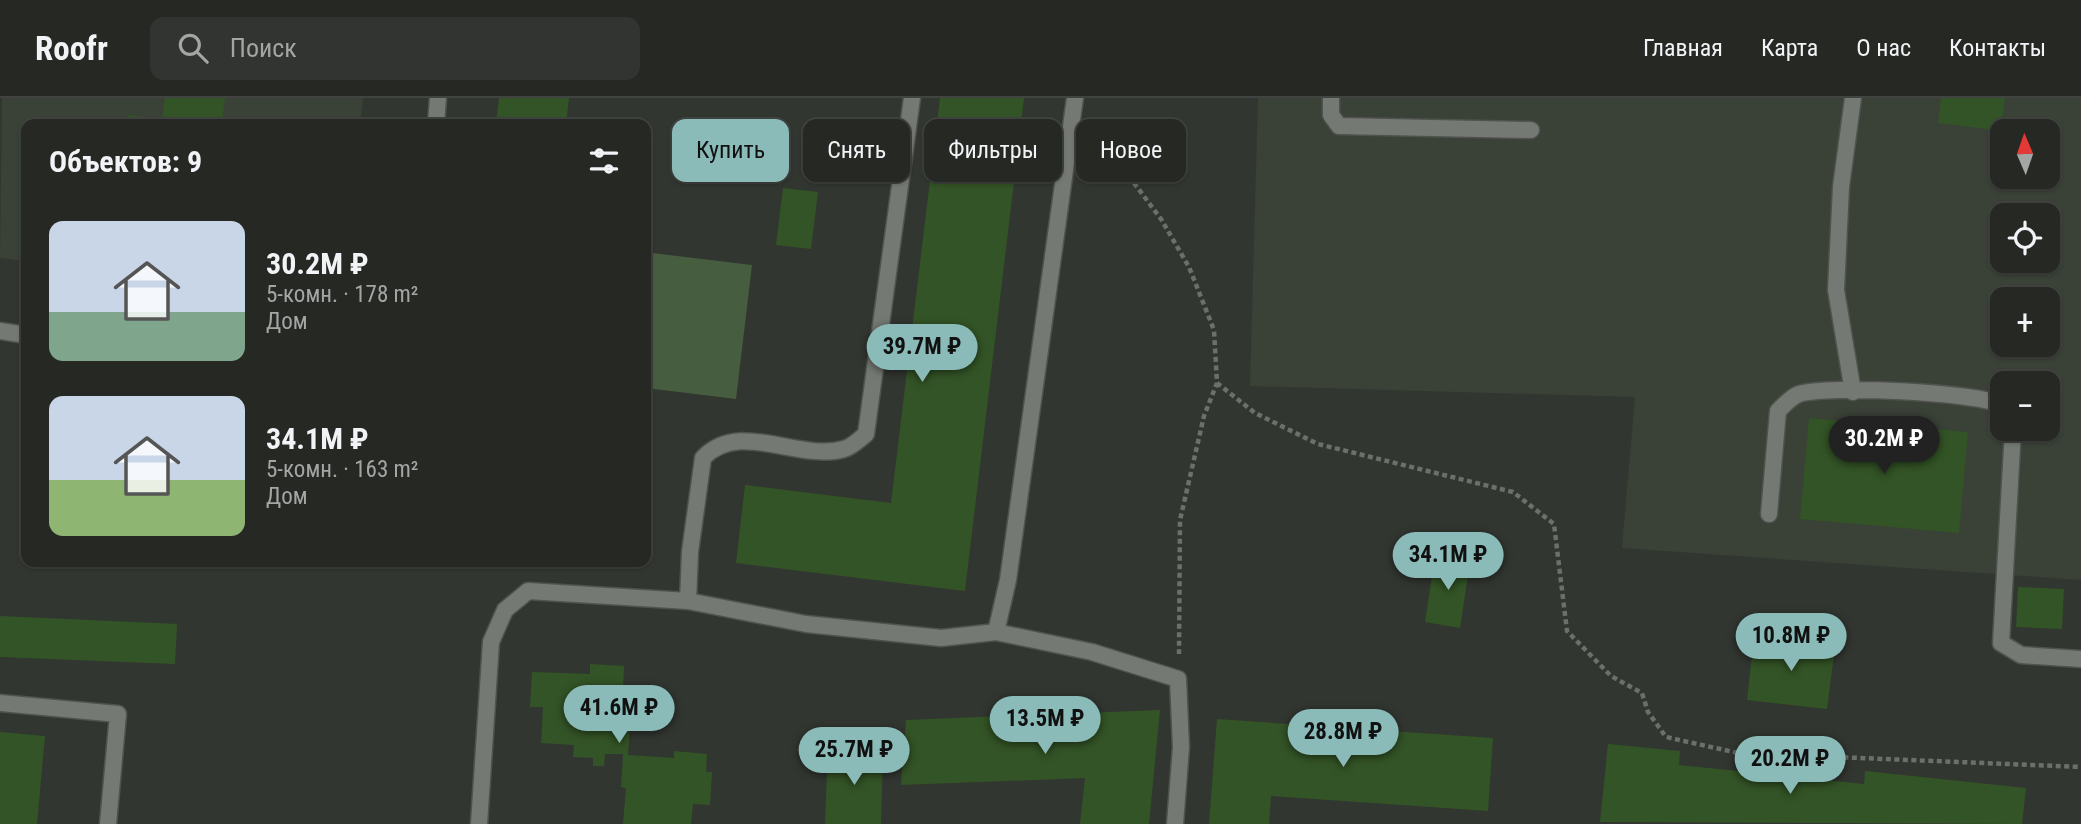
<!DOCTYPE html>
<html lang="ru">
<meta charset="utf-8">
<style>
body{margin:0;font-family:"Roboto Condensed",sans-serif;background:#323431;color:#f1f3f6;height:100vh;display:flex;flex-direction:column;font-size:26px;white-space:nowrap}
*{box-sizing:border-box;margin:0}
p{font-size:23px;color:#a4a6a6}
.icon{flex:none;width:38px;height:38px;fill:none;stroke:currentColor;stroke-width:2;stroke-linecap:round;stroke-linejoin:round}
.map{position:relative;flex:1;overflow:hidden}
.sheet{position:absolute;left:21px;top:21px;width:630px;height:448px;display:flex;flex-direction:column;background:#262824;border-radius:14px;box-shadow:0 2px 5px #0004,0 0 0 2px #424441}
.sheet>*{flex:none}
.top-card{position:absolute;left:672px;top:21px;width:665px;height:63px;display:flex;gap:14px}
.needle{width:46px;rotate:358deg}
.fabs{position:absolute;left:1990px;top:21px;display:grid;gap:14px}
.fabs a{display:grid;place-items:center;width:70px;height:70px;border-radius:14px;background:#262824;box-shadow:0 2px 5px #0004,0 0 0 2px #424441;font-size:35px}
.price{position:absolute;translate:-50% -60px;padding:0 16px;border-radius:24px;background:#8bbbb9;color:#111;font-size:23px;line-height:46px;filter:drop-shadow(0 2px 4px #0008)}
.price::after{content:'';position:absolute;left:50%;top:42px;width:21px;height:16px;margin-left:-10px;background:inherit;clip-path:polygon(0 0,100% 0,50% 100%)}
.price.on{background:#222;color:#fff}
ul{padding:0;list-style:none}
li{display:flex;align-items:center;gap:21px;height:175px;padding:0 28px}
li span{display:grid;place-items:center;flex:none;width:196px;height:140px;border-radius:14px;color:#555}
li>.icon{margin-inline-start:auto}
span .icon{width:84px;height:84px;fill:#fffc;stroke-width:1}
li b{font-size:30px}
h2{display:flex;justify-content:space-between;align-items:center;height:84px;padding:0 28px;font-size:30px}
.pill{padding:0 24px;border-radius:14px;background:#262824;box-shadow:0 2px 5px #0004,0 0 0 2px #424441;font-size:24px;line-height:63px}
.pill.on{background:#8bbbb9;color:#111}
header{display:flex;align-items:center;gap:42px;box-sizing:border-box;height:98px;padding:0 35px;background:#262824;border-bottom:2px solid #424441}
header strong{font-size:33px}
nav{display:flex;gap:38px;margin-inline-start:auto;font-size:24px}
.search{width:490px;height:63px;background:#323431;display:flex;align-items:center;gap:18px;box-sizing:border-box;padding:0 24px;border-radius:14px;color:#a4a6a6;font-size:26px}
.map>svg:first-child{display:block}
</style>
<header>
<strong>Roofr</strong>
<div class="search"><svg class="icon" aria-label="search" viewBox="0 0 24 24"><circle cx="10" cy="10" r="6"/><path d="M15 15l6 6"/></svg>Поиск</div>
<nav><a>Главная</a><a>Карта</a><a>О нас</a><a>Контакты</a></nav>
</header>
<div class="map">
<svg width="2081" height="726" viewBox="0 0 2081 726">
<rect width="100%" height="100%" fill="#323630"/>
<!-- built -->
<path fill="#3a4137" fill-rule="evenodd" d="M 2,0 L 363,0 L 360,26 L 26,26 L 26,163 L 0,160 Z
M 1258,0 L 2081,0 L 2081,482 L 1622,450 L 1635,299 L 1250,288 ZM 2002,33 L 2048,33 L 2048,79 L 2002,79 ZM 2002,117 L 2048,117 L 2048,163 L 2002,163 ZM 2002,201 L 2048,201 L 2048,247 L 2002,247 ZM 2002,285 L 2048,285 L 2048,331 L 2002,331 Z"/>
<!-- green -->
<path fill="#475d3f" d="M 652,155 L 752,167 L 736,301 L 646,290 L 646,204 Z"/>
<!-- building -->
<path fill="#335426" d="M 165,0 L 225,0 L 222,26 L 126,26 L 128,17 L 162,21 Z
M 499,0 L 569,0 L 566,26 L 496,26 Z
M 940,0 L 1024,0 L 965,493 L 736,465 L 745,387 L 891,405 Z
M 1941,0 L 2005,0 L 2001,33 L 1938,25 Z
M 783,90 L 818,94 L 811,151 L 776,147 Z
M 1809,320 L 1968,334 L 1959,435 L 1800,421 Z
M 1435,458 L 1470,464 L 1460,530 L 1425,524 Z
M 2018,489 L 2064,491 L 2062,531 L 2016,529 Z
M 0,518 L 177,526 L 175,566 L 0,559 Z
M 1754,539 L 1835,549 L 1827,611 L 1747,602 Z
M 590,566 L 624,568 L 622,626 L 630,627 L 628,657 L 674,660 L 674,653 L 707,656 L 706,674 L 712,674 L 710,707 L 693,706 L 691,726 L 623,726 L 626,690 L 621,689 L 623,656 L 605,656 L 604,668 L 593,668 L 593,660 L 573,659 L 574,647 L 541,645 L 543,609 L 530,609 L 532,574 L 590,576 Z
M 1160,612 L 1149,726 L 1080,726 L 1085,680 L 901,687 L 906,622 Z
M 1217,621 L 1493,640 L 1488,713 L 1271,698 L 1269,726 L 1209,726 Z
M 0,634 L 45,638 L 37,726 L 0,726 Z
M 1608,646 L 1680,653 L 1679,667 L 1864,686 L 1865,673 L 2026,690 L 2022,726 L 1600,724 Z
M 828,650 L 883,654 L 881,726 L 825,726 Z"/>
<g fill="none" stroke-linecap="round" stroke-linejoin="round">
<!-- service casing -->
<g stroke="#4f524d" stroke-width="19">
<path id="service" d="M 1331,0 L 1331,17 L 1339,28 L 1531,32
M 436,26 L 438,0
M 0,233 L 26,237
M 1853,294 L 1836,192 L 1841,89 L 1853,0
M 2013,331 L 2001,545 L 2021,557 L 2081,561
M 1769,416 L 1778,313 C 1784,307 1791,299 1799,296 C 1829,287 1975,294 2002,307
M 688,503 L 690,454 L 703,360 C 740,321 798,364 844,351 C 852,349 860,341 866,336 L 912,0
M 996,534 L 1092,554 L 1178,581 L 1181,649 L 1175,726
M 0,605 L 118,616 L 108,726
M 479,726 L 491,544 L 505,512 L 528,493 L 688,503 L 806,526 L 941,540 L 996,534 L 1008,482 L 1075,0"/>
</g>
<!-- path -->
<path stroke="#6c6f6a" stroke-width="4.5" stroke-dasharray="5 3.5" stroke-linecap="butt" d="M 1097,28 L 1113,57 L 1161,121 L 1189,169 L 1214,232 L 1217,285 L 1204,318 L 1180,422 L 1179,556
M 1217,285 L 1255,315 L 1318,346 L 1513,394 L 1554,426 L 1567,533 L 1611,578 L 1642,595 L 1648,614 L 1666,639 L 1738,655 L 2081,669"/>
<!-- service -->
<use href="#service" stroke="#757973" stroke-width="16"/>
</g>
</svg>
<div class="fabs">
<a><svg class="needle" viewBox="-14 -14 28 28"><path d="M0-13l5 13h-10z" fill="#e53935"/><path d="M0 13l5-13h-10z" fill="#a4a6a6"/></svg></a>
<a><svg class="icon" aria-label="locate" viewBox="0 0 24 24"><circle cx="12" cy="12" r="6"/><path d="M12 2v4M12 18v4M2 12h4M18 12h4"/></svg></a>
<a>+</a>
<a>−</a>
</div>
<b class="price" style="left:922px;top:286px">39.7M ₽</b>
<b class="price on" style="left:1884px;top:378px">30.2M ₽</b>
<b class="price" style="left:1448px;top:494px">34.1M ₽</b>
<b class="price" style="left:1791px;top:575px">10.8M ₽</b>
<b class="price" style="left:619px;top:647px">41.6M ₽</b>
<b class="price" style="left:1045px;top:658px">13.5M ₽</b>
<b class="price" style="left:1343px;top:671px">28.8M ₽</b>
<b class="price" style="left:854px;top:689px">25.7M ₽</b>
<b class="price" style="left:1790px;top:698px">20.2M ₽</b>
<div class="top-card">
<a class="pill on">Купить</a>
<a class="pill">Снять</a>
<a class="pill">Фильтры</a>
<a class="pill">Новое</a>
</div>
<section class="sheet">
<h2>Объектов: 9<svg class="icon" aria-label="filters" viewBox="0 0 24 24"><path d="M4 7h16M4 17h16"/><circle cx="9" cy="7" r="2"/><circle cx="15" cy="17" r="2"/></svg></h2>
<ul>
<li><span style="background:linear-gradient(#c9d6e8 65%,#7fa58c 0)"><svg class="icon" aria-label="home" viewBox="0 0 24 24"><path d="M3 11l9-7 9 7M6 9v11h12V9"/></svg></span><div><b>30.2M ₽</b><p>5-комн. · 178 m²</p><p>Дом</p></div></li>
<li><span style="background:linear-gradient(#c9d6e8 60%,#8fb573 0)"><svg class="icon" aria-label="home" viewBox="0 0 24 24"><path d="M3 11l9-7 9 7M6 9v11h12V9"/></svg></span><div><b>34.1M ₽</b><p>5-комн. · 163 m²</p><p>Дом</p></div></li>
</ul>
</section>
</div>
